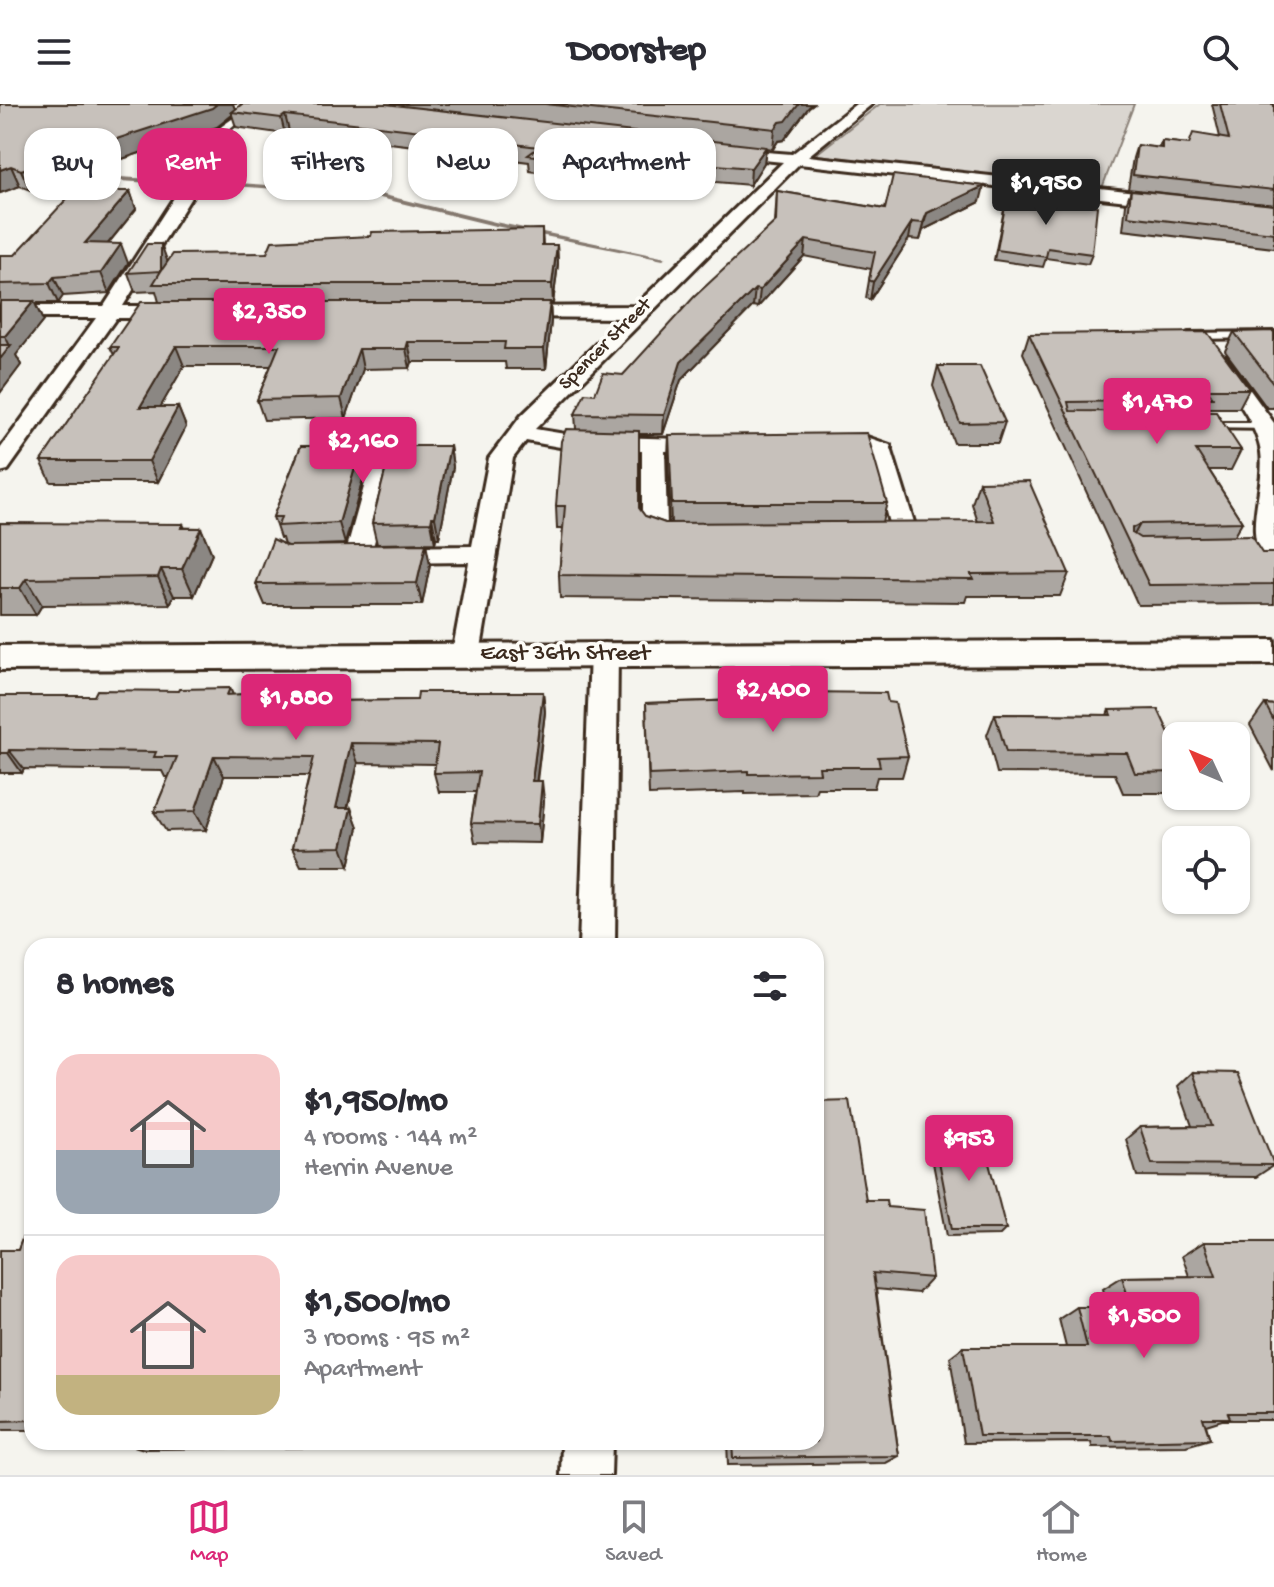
<!DOCTYPE html>
<meta charset="utf-8">
<style>
body{margin:0;font-family:"Gochi Hand",sans-serif;background:#f7f7f7;color:#2b2b33;height:100vh;display:flex;flex-direction:column;font-size:30px;white-space:nowrap}
*{box-sizing:border-box;margin:0}
p{font-size:26px;color:#7c7c81}
.icon{flex:none;width:44px;height:44px;fill:none;stroke:currentColor;stroke-width:2;stroke-linecap:round;stroke-linejoin:round}
.map{position:relative;flex:1;overflow:hidden}
.panel{position:absolute;left:24px;top:834px;width:800px;height:512px;display:flex;flex-direction:column;background:#fff;border-radius:24px;box-shadow:0 2px 6px #0004}
.panel>*{flex:none}
.guide{position:absolute;left:24px;top:24px;width:800px;height:72px;display:flex;gap:16px}
.needle{width:52px;rotate:314deg}
.controls{position:absolute;left:1162px;top:618px;display:grid;gap:16px}
.controls a{display:grid;place-items:center;width:88px;height:88px;border-radius:16px;background:#fff;box-shadow:0 2px 6px #0004;font-size:40px}
.price{position:absolute;translate:-50% -68px;padding:0 18px;border-radius:8px;background:#db2777;color:#fff;font-size:26px;line-height:52px;filter:drop-shadow(0 2px 4px #0008)}
.price::after{content:'';position:absolute;left:50%;top:48px;width:24px;height:18px;margin-left:-12px;background:inherit;clip-path:polygon(0 0,100% 0,50% 100%)}
.price.selected{background:#222;color:#fff}
ul{padding:0;list-style:none}
li{display:flex;align-items:center;gap:24px;height:200px;padding:0 32px}
li+li{border-top:2px solid #e1e1e2}
li span{display:grid;place-items:center;flex:none;width:224px;height:160px;border-radius:24px;color:#555}
li>.icon{margin-inline-start:auto}
span .icon{width:96px;height:96px;fill:#fffc;stroke-width:1}
li b{font-size:34px}
h2{display:flex;justify-content:space-between;align-items:center;height:96px;padding:0 32px;font-size:34px}
.pill{padding:0 28px;border-radius:24px;background:#fff;box-shadow:0 2px 6px #0004;font-size:28px;line-height:72px}
.pill.selected{background:#db2777;color:#fff}
header{display:flex;justify-content:space-between;align-items:center;height:104px;padding:0 32px;background:#fff;font-size:36px;font-weight:700}
.dock{display:flex;justify-content:space-around;align-items:center;height:112px;border-top:2px solid #e1e1e2;background:#fff;font-size:22px;color:#7c7c81}
.dock a{display:grid;justify-items:center;gap:4px}
.dock .selected{color:#db2777}
.map>svg:first-child{display:block}
</style>
<header><svg class="icon" aria-label="menu" viewBox="0 0 24 24"><path d="M4 6h16M4 12h16M4 18h16"/></svg>Doorstep<svg class="icon" aria-label="search" viewBox="0 0 24 24"><circle cx="10" cy="10" r="6"/><path d="M15 15l6 6"/></svg></header>
<div class="map">
<svg width="1274" height="1371" viewBox="0 0 1274 1371">
<rect width="100%" height="100%" fill="#f5f4ee"/>
<filter id="ink" filterUnits="userSpaceOnUse"><feTurbulence type="fractalNoise" baseFrequency=".0125" numOctaves="2"/><feDisplacementMap in="SourceGraphic" scale="16" xChannelSelector="R" yChannelSelector="G"/><feConvolveMatrix kernelMatrix="1 2 1 2 8 2 1 2 1" color-interpolation-filters="sRGB"/></filter>
<g filter="url(#ink)">
<!-- green -->
<path fill="#dad6d0" stroke="#8a8077" stroke-width="2" d="M 880,0 L 1134,0 L 1102,84 L 815,51 Z"/>
<g fill="none" stroke-linecap="round" stroke-linejoin="round">
<!-- stream -->
<path fill="#84786e" fill-rule="evenodd" d="M 64,66 L 103,72 L 184,77 L 187,79 L 184,81 L 103,76 L 62,69 Z
M 208,77 L 372,88 L 495,118 L 666,154 L 663,156 L 495,122 L 372,92 L 206,80 Z"/>
<!-- service casing -->
<g stroke="#3b2a1e" stroke-width="6">
<path id="service" d="M 249,3 L 255,4 C 237,20 216,30 212,54 L 206,54 L 206,40 L 222,22 Z
M 1274,228 L 1274,234 L 1188,235 L 1183,232 L 1188,229 Z
M 1204,319 L 1274,319 L 1274,325 L 1200,324 L 1200,320 Z"/>
</g>
<!-- minor casing -->
<g stroke="#3b2a1e" stroke-width="6">
<path id="minor" d="M 186,0 L 291,0 L 292,1 L 285,5 L 193,4 Z
M 856,0 L 872,0 L 808,52 L 1172,92 L 1180,97 L 1172,102 L 799,60 L 535,325 L 577,332 L 719,336 L 722,341 L 719,346 L 665,347 L 667,423 L 692,425 L 696,431 L 692,437 C 675,441 654,441 642,427 L 642,347 L 577,346 L 526,337 L 513,354 L 480,550 L 476,557 L 466,560 L 456,557 L 452,550 L 469,458 L 386,459 L 377,457 L 373,451 L 377,445 L 386,443 L 472,442 L 489,354 L 521,312 L 623,214 L 507,213 L 497,207 L 500,203 L 635,202 L 783,58 L 721,52 L 713,47 L 716,44 L 792,50 Z
M 209,47 L 217,52 L 123,202 L 177,202 L 187,208 L 177,214 L 116,214 L 8,366 L 0,368 L 0,345 L 96,214 L 0,214 L 0,202 L 104,202 L 201,52 Z
M 1219,251 L 1226,253 L 1274,319 L 1274,461 L 1265,459 C 1242,425 1266,385 1261,348 C 1255,314 1228,285 1209,257 Z
M 829,333 L 867,333 L 890,341 L 918,431 L 914,437 L 868,437 L 864,431 L 868,425 L 890,423 L 871,350 L 821,345 L 818,340 L 821,335 Z
M 379,365 L 387,367 L 391,372 L 371,451 L 367,457 L 349,457 L 345,451 L 367,372 L 371,367 Z
M 604,539 L 614,542 L 618,549 L 615,842 L 579,842 L 590,549 L 594,542 Z
M 562,1338 L 612,1338 L 611,1371 L 561,1371 Z"/>
</g>
<!-- tertiary casing -->
<g stroke="#3b2a1e" stroke-width="6">
<path id="tertiary" d="M 1274,536 L 1274,560 L 0,566 L 0,542 Z"/>
</g>
<!-- service -->
<use href="#service" fill="#fdfcf7" fill-rule="evenodd"/>
<!-- minor -->
<use href="#minor" fill="#fdfcf7" fill-rule="evenodd"/>
<!-- tertiary -->
<use href="#tertiary" fill="#fdfcf7" fill-rule="evenodd"/>
</g>
<!-- wall -->
<path fill="#aba6a1" stroke="#3b2a1e" stroke-width="2" d="M 0,0 L 233,0 L 235,5 L 242,0 L 813,0 L 809,3 L 784,36 L 778,37 L 773,45 L 766,44 L 764,59 L 750,81 L 589,67 L 583,74 L 530,67 L 529,58 L 481,52 L 481,50 L 289,27 L 285,30 L 236,23 L 232,11 L 217,23 L 30,86 L 20,82 L 0,89 Z
M 1212,0 L 1274,0 L 1274,101 L 1128,85 L 1133,54 L 1137,41 L 1159,44 L 1162,37 L 1189,40 L 1220,33 Z
M 1131,86 L 1274,101 L 1274,144 L 1123,126 L 1126,100 Z
M 130,87 L 136,105 L 108,140 L 128,159 L 109,189 L 63,192 L 58,199 L 35,199 L 43,217 L 16,251 L 21,261 L 0,289 L 0,151 L 15,151 Z
M 777,87 L 885,105 L 980,98 L 923,126 L 920,136 L 909,135 L 870,196 L 866,194 L 871,165 L 804,152 L 758,203 L 753,202 L 681,276 L 663,330 L 639,330 L 639,404 L 645,412 L 665,419 L 671,419 L 668,352 L 669,331 L 887,399 L 882,418 L 978,418 L 972,400 L 979,378 L 1069,469 L 1060,492 L 967,492 L 965,498 L 560,494 L 559,471 L 563,425 L 557,425 L 556,402 L 576,325 L 575,310 L 595,290 L 623,271 L 775,118 Z
M 1007,91 L 1092,150 L 1088,160 L 1046,154 L 1043,163 L 994,156 Z
M 542,125 L 543,141 L 557,141 L 558,160 L 553,199 L 550,199 L 551,217 L 546,265 L 506,265 L 505,258 L 412,258 L 410,264 L 363,265 L 346,314 L 264,316 L 257,296 L 271,262 L 184,262 L 160,303 L 178,303 L 186,323 L 158,378 L 51,378 L 41,357 L 114,251 L 110,243 L 159,198 L 156,187 L 135,188 L 128,169 L 161,140 L 167,158 Z
M 1274,227 L 1274,304 L 1267,304 L 1225,247 L 1234,228 Z
M 1029,230 L 1249,285 L 1239,304 L 1207,304 L 1206,308 L 1241,346 L 1231,366 L 1209,366 L 1242,418 L 1234,432 L 1262,449 L 1274,449 L 1274,500 L 1138,501 L 1023,249 Z
M 938,262 L 1005,318 L 998,339 L 954,339 L 933,282 Z
M 301,342 L 450,342 L 453,363 L 439,434 L 436,434 L 435,439 L 377,440 L 372,419 L 386,364 L 371,364 L 364,371 L 345,440 L 318,441 L 430,461 L 422,501 L 265,501 L 256,480 L 284,441 L 282,434 L 280,434 L 273,413 Z
M 0,419 L 201,424 L 212,450 L 194,492 L 174,492 L 170,500 L 42,501 L 36,511 L 0,511 Z
M 230,584 L 233,591 L 245,590 L 248,598 L 417,596 L 543,588 L 545,608 L 537,677 L 544,696 L 540,739 L 475,738 L 471,719 L 476,688 L 439,688 L 434,669 L 435,660 L 358,659 L 348,704 L 351,704 L 358,723 L 349,762 L 301,762 L 292,744 L 309,672 L 224,672 L 206,726 L 166,727 L 154,708 L 169,673 L 165,673 L 162,667 L 24,665 L 22,669 L 0,669 L 0,592 L 94,592 Z
M 744,589 L 888,598 L 908,652 L 902,673 L 877,673 L 874,684 L 817,684 L 815,689 L 745,690 L 745,688 L 649,691 L 646,599 L 743,596 Z
M 1265,600 L 1274,601 L 1274,667 L 1250,621 Z
M 1109,606 L 1176,644 L 1176,685 L 1173,689 L 1123,689 L 1115,670 L 997,669 L 987,631 L 995,610 L 1107,611 Z
M 1193,968 L 1274,1061 L 1256,1073 L 1137,1072 L 1126,1035 L 1140,1023 L 1192,1022 L 1178,982 Z
M 934,1031 L 1006,1125 L 1000,1131 L 947,1132 L 929,1038 Z
M 866,1096 L 887,1103 L 932,1174 L 918,1189 L 876,1185 L 899,1352 L 886,1359 L 728,1361 L 727,1338 L 816,1338 Z
M 32,1108 L 32,1326 L 0,1326 L 0,1146 L 18,1146 Z
M 1204,1138 L 1274,1138 L 1274,1316 L 1222,1316 L 1206,1321 L 1210,1335 L 1186,1342 L 1092,1343 L 1091,1338 L 964,1339 L 950,1253 L 963,1243 L 1066,1243 L 1059,1215 L 1077,1203 L 1108,1203 L 1103,1185 L 1122,1173 L 1189,1172 L 1182,1152 Z
M 120,1338 L 350,1338 L 349,1343 L 144,1345 Z
M 417,1338 L 503,1338 L 503,1340 L 421,1341 Z"/>
<!-- shaded-wall -->
<path fill="#8b8783" stroke="#3b2a1e" stroke-width="2" d="M 217,0 L 233,0 L 236,8 L 232,8 L 232,11 L 217,23 L 30,86 L 21,66 Z
M 799,0 L 813,0 L 809,3 L 784,36 L 778,37 L 773,45 L 775,25 L 780,18 Z
M 285,11 L 289,27 L 285,30 L 281,14 Z
M 766,43 L 764,59 L 750,81 L 751,64 Z
M 589,50 L 589,67 L 583,74 L 582,57 Z
M 11,62 L 20,82 L 0,89 L 0,66 Z
M 984,82 L 980,98 L 923,126 L 920,136 L 927,109 Z
M 130,87 L 136,105 L 93,158 L 85,139 Z
M 912,118 L 909,135 L 870,196 L 873,178 Z
M 806,136 L 804,152 L 758,203 L 760,186 Z
M 121,140 L 128,159 L 109,189 L 101,169 Z
M 161,140 L 168,159 L 161,167 Z
M 557,141 L 558,160 L 553,199 L 552,180 Z
M 54,173 L 63,192 L 58,199 L 49,179 Z
M 755,185 L 753,202 L 681,276 L 663,330 L 664,311 L 681,258 Z
M 34,197 L 43,217 L 16,251 L 21,261 L 0,289 L 0,255 L 10,242 L 5,232 Z
M 550,198 L 551,217 L 546,265 L 544,245 Z
M 408,238 L 412,258 L 410,264 L 406,245 Z
M 176,242 L 184,262 L 149,323 L 140,303 Z
M 359,245 L 363,265 L 346,314 L 341,294 Z
M 178,303 L 186,323 L 158,378 L 149,357 Z
M 450,342 L 453,363 L 439,434 L 435,413 Z
M 366,343 L 371,364 L 364,371 L 345,440 L 339,419 L 359,350 Z
M 432,413 L 436,434 L 435,439 L 431,418 Z
M 183,420 L 193,443 L 201,424 L 212,450 L 194,492 L 182,465 L 181,424 Z
M 1140,420 L 1129,440 L 1132,424 Z
M 426,440 L 430,461 L 422,501 L 417,479 Z
M 161,465 L 174,492 L 170,500 L 158,473 Z
M 26,475 L 42,501 L 36,511 L 20,484 Z
M 543,588 L 545,608 L 534,696 L 532,677 Z
M 351,639 L 358,659 L 343,723 L 336,704 Z
M 9,646 L 24,665 L 22,669 L 8,649 Z
M 214,652 L 224,672 L 206,726 L 195,707 Z
M 542,677 L 544,696 L 540,739 L 538,720 Z
M 351,704 L 358,723 L 349,762 L 342,743 Z
M 340,1338 L 350,1338 L 349,1343 Z"/>
<!-- building -->
<path fill="#c7c1bb" stroke="#3b2a1e" stroke-width="2" d="M 0,0 L 217,0 L 212,4 L 21,66 L 11,62 L 0,66 Z
M 242,0 L 385,0 L 766,43 L 751,64 L 589,50 L 582,57 L 528,51 L 539,43 L 479,36 L 481,34 L 285,11 L 281,14 L 232,8 Z
M 545,0 L 799,0 L 786,17 L 780,18 L 775,25 Z
M 1220,0 L 1274,0 L 1274,86 L 1133,71 L 1137,41 L 1162,44 L 1162,37 L 1189,40 L 1193,29 L 1229,35 Z
M 893,71 L 984,82 L 927,109 L 923,119 L 912,118 L 873,178 L 869,176 L 875,148 L 806,136 L 760,186 L 755,185 L 681,258 L 664,311 L 575,310 L 585,289 L 595,290 L 603,269 L 623,271 L 694,193 L 776,117 L 777,87 L 885,105 Z
M 1131,86 L 1274,101 L 1274,129 L 1128,112 Z
M 74,87 L 130,87 L 85,139 L 121,140 L 101,169 L 54,173 L 49,179 L 0,180 L 0,151 L 15,151 Z
M 1007,91 L 1097,102 L 1092,150 L 1048,144 L 1046,153 L 997,146 Z
M 542,125 L 542,141 L 557,141 L 552,180 L 153,180 L 161,167 L 128,169 L 147,140 L 161,140 L 161,167 L 173,150 L 267,149 L 272,137 L 371,132 L 372,128 Z
M 0,197 L 34,197 L 5,232 L 0,232 Z
M 141,198 L 550,198 L 544,245 L 504,245 L 505,238 L 408,238 L 406,245 L 359,245 L 341,294 L 257,296 L 279,242 L 176,242 L 140,303 L 178,303 L 149,357 L 41,357 L 119,243 L 110,243 Z
M 1274,227 L 1274,280 L 1234,228 Z
M 1207,228 L 1249,285 L 1206,285 L 1213,294 L 1206,294 L 1208,296 L 1068,298 L 1070,307 L 1216,308 L 1241,346 L 1196,346 L 1242,418 L 1140,420 L 1132,424 L 1132,429 L 1140,434 L 1251,432 L 1262,449 L 1274,449 L 1274,480 L 1149,481 L 1029,230 Z
M 0,241 L 11,241 L 0,255 Z
M 938,262 L 980,262 L 1005,318 L 960,319 Z
M 566,325 L 639,327 L 639,404 L 645,412 L 665,419 L 994,417 L 979,378 L 1029,377 L 1069,469 L 971,470 L 973,475 L 559,471 L 565,402 L 556,402 L 561,337 Z
M 867,329 L 887,399 L 672,399 L 669,331 Z
M 301,342 L 450,342 L 435,413 L 432,413 L 431,418 L 372,419 L 389,352 L 382,343 L 366,343 L 359,350 L 339,419 L 278,422 L 281,413 L 273,413 Z
M 0,419 L 183,420 L 181,424 L 201,424 L 182,465 L 161,465 L 158,473 L 26,475 L 20,484 L 0,484 Z
M 273,435 L 287,442 L 426,440 L 417,479 L 256,480 Z
M 230,584 L 227,591 L 245,590 L 243,598 L 417,596 L 418,588 L 543,588 L 532,677 L 542,677 L 538,720 L 471,719 L 479,668 L 434,669 L 438,640 L 351,639 L 336,704 L 351,704 L 342,743 L 292,744 L 314,653 L 214,652 L 195,707 L 154,708 L 177,653 L 154,653 L 156,648 L 9,646 L 8,649 L 0,649 L 0,592 L 94,592 L 97,586 L 179,587 L 180,585 Z
M 801,588 L 886,589 L 888,598 L 895,599 L 908,652 L 878,653 L 880,663 L 819,663 L 820,669 L 748,670 L 748,667 L 649,671 L 646,599 L 745,596 L 744,589 Z
M 1265,600 L 1274,601 L 1274,617 Z
M 1158,605 L 1176,644 L 1176,668 L 1135,669 L 1127,649 L 1006,648 L 995,610 L 1111,611 L 1109,606 Z
M 1193,968 L 1238,969 L 1274,1061 L 1152,1060 L 1140,1023 L 1212,1022 Z
M 850,997 L 866,1096 L 886,1096 L 887,1103 L 924,1106 L 932,1174 L 873,1169 L 899,1352 L 733,1354 L 732,1338 L 816,1338 L 816,998 Z
M 934,1031 L 982,1032 L 1006,1125 L 952,1125 Z
M 32,1108 L 32,1316 L 0,1317 L 0,1146 L 18,1146 Z
M 1204,1138 L 1274,1138 L 1274,1309 L 1228,1309 L 1230,1314 L 1203,1314 L 1210,1335 L 1112,1337 L 1111,1332 L 979,1332 L 963,1243 L 1087,1243 L 1077,1203 L 1131,1203 L 1122,1173 L 1216,1172 Z"/>
</g>
<g text-anchor="middle" dominant-baseline="central" stroke-width="7" stroke-linejoin="round" paint-order="stroke">
<!-- far-street labels -->
<g font-size="20" fill="#3b2a1e" stroke="#fdfcf7">
<text transform="translate(606 241) rotate(-45)">Spencer Street</text>
</g>
<!-- street labels -->
<g font-size="24" fill="#3b2a1e" stroke="#fdfcf7">
<text x="565" y="550">East 36th Street</text>
</g>
</g>
</svg>
<div class="controls">
<a><svg class="needle" viewBox="-14 -14 28 28"><path d="M0-13l5 13h-10z" fill="#e53935"/><path d="M0 13l5-13h-10z" fill="#7c7c81"/></svg></a>
<a><svg class="icon" aria-label="locate" viewBox="0 0 24 24"><circle cx="12" cy="12" r="6"/><path d="M12 2v4M12 18v4M2 12h4M18 12h4"/></svg></a>
</div>
<b class="price selected" style="left:1046px;top:123px">$1,950</b>
<b class="price" style="left:269px;top:252px">$2,350</b>
<b class="price" style="left:1157px;top:342px">$1,470</b>
<b class="price" style="left:363px;top:381px">$2,160</b>
<b class="price" style="left:773px;top:630px">$2,400</b>
<b class="price" style="left:296px;top:638px">$1,880</b>
<b class="price" style="left:969px;top:1079px">$953</b>
<b class="price" style="left:1144px;top:1256px">$1,500</b>
<div class="guide">
<a class="pill">Buy</a>
<a class="pill selected">Rent</a>
<a class="pill">Filters</a>
<a class="pill">New</a>
<a class="pill">Apartment</a>
</div>
<section class="panel">
<h2>8 homes<svg class="icon" aria-label="filters" viewBox="0 0 24 24"><path d="M4 7h16M4 17h16"/><circle cx="9" cy="7" r="2"/><circle cx="15" cy="17" r="2"/></svg></h2>
<ul>
<li><span style="background:linear-gradient(#f6c9c9 60%,#9aa5b1 0)"><svg class="icon" aria-label="home" viewBox="0 0 24 24"><path d="M3 11l9-7 9 7M6 9v11h12V9"/></svg></span><div><b>$1,950/mo</b><p>4 rooms · 144 m²</p><p>Herrin Avenue</p></div></li>
<li><span style="background:linear-gradient(#f6c9c9 75%,#c2b280 0)"><svg class="icon" aria-label="home" viewBox="0 0 24 24"><path d="M3 11l9-7 9 7M6 9v11h12V9"/></svg></span><div><b>$1,500/mo</b><p>3 rooms · 95 m²</p><p>Apartment</p></div></li>
</ul>
</section>
</div>
<nav class="dock">
<a class="selected"><svg class="icon" aria-label="map" viewBox="0 0 24 24"><path d="M3 6l6-2 6 2 6-2v14l-6 2-6-2-6 2zM9 4v14M15 6v14"/></svg>Map</a>
<a><svg class="icon" aria-label="saved" viewBox="0 0 24 24"><path d="M7 4h10v16l-5-4-5 4z"/></svg>Saved</a>
<a><svg class="icon" aria-label="home" viewBox="0 0 24 24"><path d="M3 11l9-7 9 7M6 9v11h12V9"/></svg>Home</a>
</nav>
